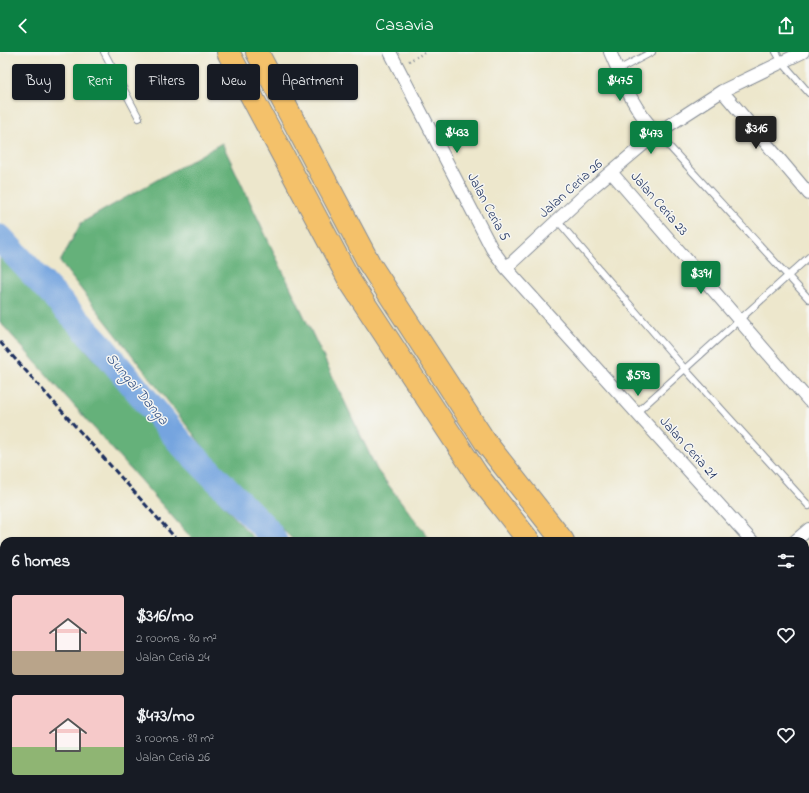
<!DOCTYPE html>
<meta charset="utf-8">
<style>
body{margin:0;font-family:"Indie Flower",sans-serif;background:#242831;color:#f1f3f6;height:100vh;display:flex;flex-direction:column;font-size:15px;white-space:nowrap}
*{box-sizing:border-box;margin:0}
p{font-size:13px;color:#9ea1a6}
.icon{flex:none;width:22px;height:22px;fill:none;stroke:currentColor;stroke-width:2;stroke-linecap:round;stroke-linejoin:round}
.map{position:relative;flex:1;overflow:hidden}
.drawer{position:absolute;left:0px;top:485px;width:809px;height:256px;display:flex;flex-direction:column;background:#171b24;border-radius:12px 12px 0 0;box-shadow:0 1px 3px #0004}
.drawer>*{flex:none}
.guide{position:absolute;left:12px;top:12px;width:400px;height:36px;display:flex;gap:8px}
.price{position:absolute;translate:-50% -34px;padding:0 9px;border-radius:4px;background:#0b8043;color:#fff;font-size:13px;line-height:26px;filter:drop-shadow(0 1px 2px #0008)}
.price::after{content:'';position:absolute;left:50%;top:24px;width:12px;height:9px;margin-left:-6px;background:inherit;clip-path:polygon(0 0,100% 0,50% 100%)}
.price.active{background:#222;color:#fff}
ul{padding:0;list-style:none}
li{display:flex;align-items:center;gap:12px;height:100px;padding:0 12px}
li span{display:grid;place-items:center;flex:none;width:112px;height:80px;border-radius:4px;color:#555}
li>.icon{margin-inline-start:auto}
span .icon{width:48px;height:48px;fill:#fffc;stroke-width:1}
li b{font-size:17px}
h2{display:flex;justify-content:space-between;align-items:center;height:48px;padding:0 12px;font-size:17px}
.tag{padding:0 14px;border-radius:4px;background:#171b24;box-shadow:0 1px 3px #0004;font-size:14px;line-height:36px}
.tag.active{background:#0b8043;color:#fff}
header{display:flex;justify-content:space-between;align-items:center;height:52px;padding:0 12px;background:#0b8043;color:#fff;font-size:18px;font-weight:600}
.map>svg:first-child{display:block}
</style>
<header><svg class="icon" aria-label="back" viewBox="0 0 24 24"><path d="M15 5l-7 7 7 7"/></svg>Casavia<svg class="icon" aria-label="share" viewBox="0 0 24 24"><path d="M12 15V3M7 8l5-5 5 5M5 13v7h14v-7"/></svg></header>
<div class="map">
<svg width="809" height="741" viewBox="0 0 809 741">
<rect width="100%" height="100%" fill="#f6f6f2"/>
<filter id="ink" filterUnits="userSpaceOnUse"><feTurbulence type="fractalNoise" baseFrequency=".025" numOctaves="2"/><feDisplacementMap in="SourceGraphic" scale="8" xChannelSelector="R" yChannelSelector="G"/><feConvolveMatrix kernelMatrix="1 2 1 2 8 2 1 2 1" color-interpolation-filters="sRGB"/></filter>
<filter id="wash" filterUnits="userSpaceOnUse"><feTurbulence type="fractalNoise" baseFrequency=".012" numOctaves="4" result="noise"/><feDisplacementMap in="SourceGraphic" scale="16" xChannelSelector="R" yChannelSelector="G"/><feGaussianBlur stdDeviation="0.9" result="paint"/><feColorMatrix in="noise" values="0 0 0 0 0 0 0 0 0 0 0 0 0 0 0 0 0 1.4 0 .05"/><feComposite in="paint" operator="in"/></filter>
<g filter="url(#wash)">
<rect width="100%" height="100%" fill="#ede7cc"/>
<!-- forest -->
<path fill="#65b17a" stroke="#40706c" d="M 222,91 L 377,418 L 431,489 L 294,489 L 208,401 L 60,210 L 81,171 Z
M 0,202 C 87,296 169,395 256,489 L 194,489 L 0,270 Z
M 473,737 L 633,737 L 637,741 L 472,741 Z"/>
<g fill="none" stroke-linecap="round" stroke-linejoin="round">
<!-- river -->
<path stroke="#75a4df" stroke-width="27" d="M 0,186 L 100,293 L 182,392 L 266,477 L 274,489
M 437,741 L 441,737"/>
</g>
</g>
<g filter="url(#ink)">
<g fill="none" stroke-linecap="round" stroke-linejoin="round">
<!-- service casing -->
<g stroke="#848b95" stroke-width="8">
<path id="service" d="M 104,0 L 139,66
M 776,0 L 782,10 L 809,41
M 618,18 L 652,0
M 657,81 L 809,247
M 557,168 L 685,317 L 809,454
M 636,361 L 809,205"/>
</g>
<!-- minor casing -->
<g stroke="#848b95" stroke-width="14">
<path id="minor" d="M 390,0 L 492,197 L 506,216 L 752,489
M 610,0 C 623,29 634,59 657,81
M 722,39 L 809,142
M 611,120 L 809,349
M 506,216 L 593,135 L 657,81 L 722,39 L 803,0
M 795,489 L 809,477
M 805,553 L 809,558"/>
</g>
<!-- motorway casing -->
<g stroke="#848b95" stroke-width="24">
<path id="motorway" d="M 228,0 L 351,231 L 478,424 L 529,489
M 257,0 L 369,211 L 486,391 L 563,489
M 740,737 L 744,741
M 777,737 L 781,741"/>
</g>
<!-- path -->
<path stroke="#848b95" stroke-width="2.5" stroke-dasharray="1 3" stroke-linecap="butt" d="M 409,9 L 426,0"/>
<!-- service -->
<use href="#service" stroke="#fff" stroke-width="6"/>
<!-- minor -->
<use href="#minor" stroke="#fff" stroke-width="12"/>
<!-- motorway -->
<use href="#motorway" stroke="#f4c16a" stroke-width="22"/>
<!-- rail -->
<path stroke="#1b2f5e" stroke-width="3" stroke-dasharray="6 3" stroke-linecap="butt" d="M 0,290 L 178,489
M 399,737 L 403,741"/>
</g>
</g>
<g text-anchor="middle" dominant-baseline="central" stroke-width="3" stroke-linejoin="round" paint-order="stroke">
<!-- street labels -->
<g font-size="14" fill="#1b2f5e" stroke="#f6f6f2">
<text transform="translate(571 137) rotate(-42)">Jalan Ceria 26</text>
<text transform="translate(659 152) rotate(49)">Jalan Ceria 23</text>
<text transform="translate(488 155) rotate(62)">Jalan Ceria 5</text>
<text transform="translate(688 396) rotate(48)">Jalan Ceria 21</text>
</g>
<!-- water labels -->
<g font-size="15" font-style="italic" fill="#3a588b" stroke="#f6f6f2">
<text transform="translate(137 337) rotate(50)">Sungai Danga</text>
</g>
</g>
</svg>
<b class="price" style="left:620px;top:50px">$475</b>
<b class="price active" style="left:756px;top:98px">$316</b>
<b class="price" style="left:457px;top:102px">$433</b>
<b class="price" style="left:651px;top:103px">$473</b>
<b class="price" style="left:701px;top:243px">$391</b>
<b class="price" style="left:638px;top:345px">$593</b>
<div class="guide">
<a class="tag">Buy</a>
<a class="tag active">Rent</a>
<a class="tag">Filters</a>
<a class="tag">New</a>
<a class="tag">Apartment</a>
</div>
<section class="drawer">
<h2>6 homes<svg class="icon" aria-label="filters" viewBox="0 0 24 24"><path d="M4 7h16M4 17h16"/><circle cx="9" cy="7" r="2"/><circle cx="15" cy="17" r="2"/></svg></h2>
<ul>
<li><span style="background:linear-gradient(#f6c9c9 70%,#b9a48a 0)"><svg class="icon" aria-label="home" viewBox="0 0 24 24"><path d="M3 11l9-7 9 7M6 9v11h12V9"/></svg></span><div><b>$316/mo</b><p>2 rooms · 80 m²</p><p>Jalan Ceria 24</p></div><svg class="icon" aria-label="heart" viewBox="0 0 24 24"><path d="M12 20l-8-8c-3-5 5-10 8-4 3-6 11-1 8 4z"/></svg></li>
<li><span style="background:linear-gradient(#f6c9c9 65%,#8fb573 0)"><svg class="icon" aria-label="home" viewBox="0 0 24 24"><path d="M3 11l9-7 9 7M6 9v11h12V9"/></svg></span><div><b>$473/mo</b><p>3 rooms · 89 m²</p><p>Jalan Ceria 26</p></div><svg class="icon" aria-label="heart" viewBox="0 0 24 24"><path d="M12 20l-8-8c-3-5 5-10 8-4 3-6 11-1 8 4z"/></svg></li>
</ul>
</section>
</div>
